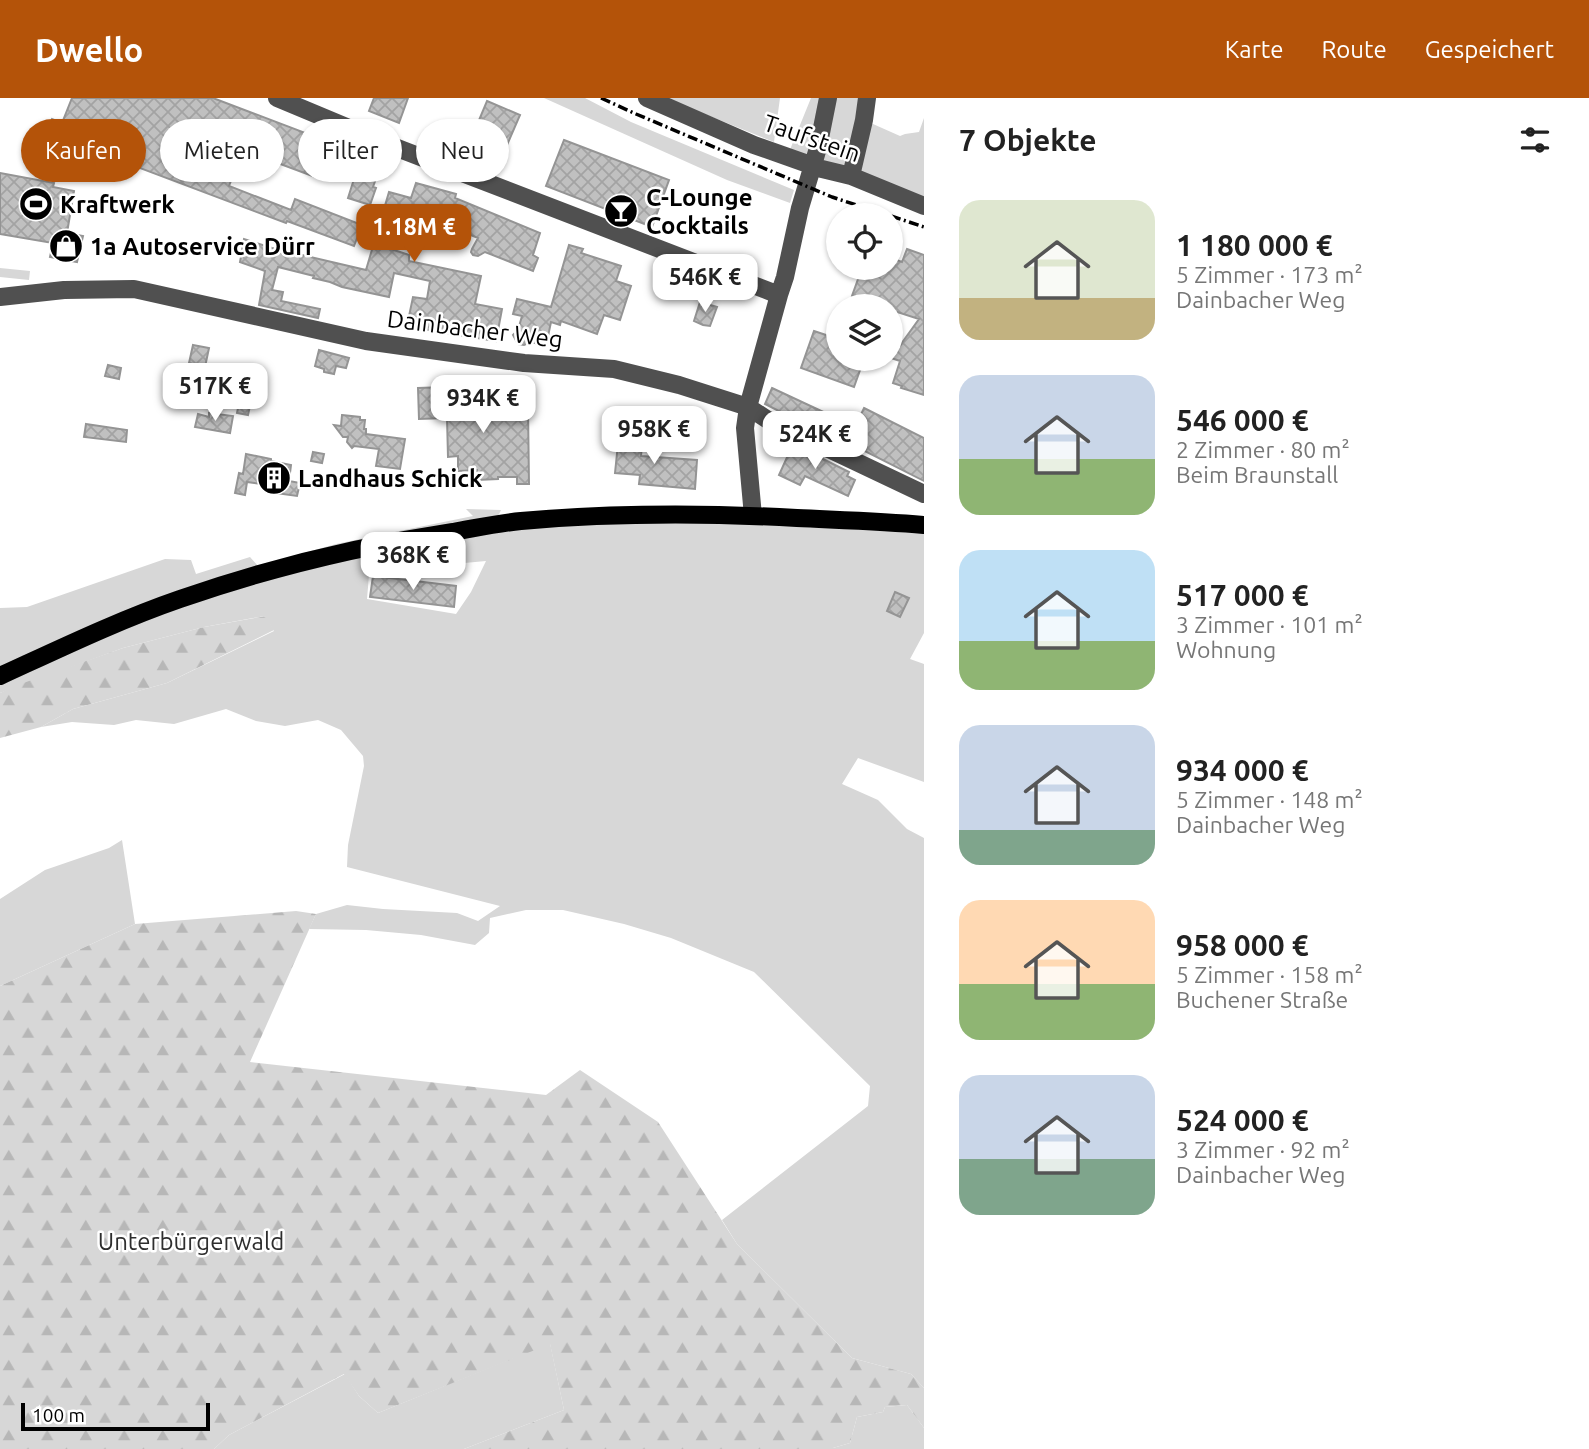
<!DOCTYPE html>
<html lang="de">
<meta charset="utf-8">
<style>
body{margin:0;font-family:Ubuntu,sans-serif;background:#f2f2f2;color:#222;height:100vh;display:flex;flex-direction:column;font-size:26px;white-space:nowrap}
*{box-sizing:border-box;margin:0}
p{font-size:23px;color:#767676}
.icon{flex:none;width:38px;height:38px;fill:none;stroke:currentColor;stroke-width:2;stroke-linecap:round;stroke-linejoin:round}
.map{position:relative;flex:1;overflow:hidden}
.side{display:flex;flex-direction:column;background:#fff;width:665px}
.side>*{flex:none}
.hud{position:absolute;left:21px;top:21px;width:665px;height:63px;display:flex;gap:14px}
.controls{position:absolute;left:826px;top:105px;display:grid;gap:14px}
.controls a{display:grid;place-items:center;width:77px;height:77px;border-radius:50%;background:#fff;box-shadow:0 2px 5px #0004;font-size:35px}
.scale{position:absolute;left:21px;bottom:18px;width:189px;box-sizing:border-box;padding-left:7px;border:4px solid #000;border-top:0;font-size:19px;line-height:24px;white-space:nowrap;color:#000;-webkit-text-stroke:5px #fff;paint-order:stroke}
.price{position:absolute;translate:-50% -60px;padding:0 16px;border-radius:14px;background:#fff;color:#222;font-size:23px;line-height:46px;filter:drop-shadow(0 2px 4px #0008)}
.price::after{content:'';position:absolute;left:50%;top:42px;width:21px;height:16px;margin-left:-10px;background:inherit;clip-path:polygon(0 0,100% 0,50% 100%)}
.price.selected{background:#b45309;color:#fff}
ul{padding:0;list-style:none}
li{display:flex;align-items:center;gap:21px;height:175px;padding:0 35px}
li span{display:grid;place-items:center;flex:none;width:196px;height:140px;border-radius:21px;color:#555}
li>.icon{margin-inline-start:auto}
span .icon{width:84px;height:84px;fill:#fffc;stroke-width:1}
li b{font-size:30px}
h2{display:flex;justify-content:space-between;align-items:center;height:84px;padding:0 35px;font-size:30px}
.chip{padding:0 24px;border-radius:32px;background:#fff;box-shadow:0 2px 5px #0004;font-size:24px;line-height:63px}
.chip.selected{background:#b45309;color:#fff}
header{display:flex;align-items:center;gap:42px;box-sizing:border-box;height:98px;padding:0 35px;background:#b45309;color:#fff}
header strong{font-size:33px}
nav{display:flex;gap:38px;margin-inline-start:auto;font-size:24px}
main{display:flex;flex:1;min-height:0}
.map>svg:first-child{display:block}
</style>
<header>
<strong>Dwello</strong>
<nav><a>Karte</a><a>Route</a><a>Gespeichert</a></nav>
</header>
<main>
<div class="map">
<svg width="924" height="1351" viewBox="0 0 924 1351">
<defs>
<pattern id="forest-firs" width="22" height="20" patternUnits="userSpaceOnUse" patternTransform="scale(1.75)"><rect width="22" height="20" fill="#d7d7d7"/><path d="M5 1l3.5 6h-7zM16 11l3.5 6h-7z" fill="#b7b7b7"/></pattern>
<pattern id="building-cross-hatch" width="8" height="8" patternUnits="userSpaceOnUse" patternTransform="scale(1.75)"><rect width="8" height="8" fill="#c0c0c0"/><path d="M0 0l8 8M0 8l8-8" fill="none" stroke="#a3a3a3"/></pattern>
</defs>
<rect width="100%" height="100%" fill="#fff"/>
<!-- green -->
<path fill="#d7d7d7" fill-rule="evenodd" d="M 544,0 L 585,0 L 631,24 L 794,92 L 790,105 L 727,82 Z
M 665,0 L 780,0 L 774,44 Z
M 811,0 L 867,0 L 864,22 L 900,38 L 905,36 L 919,34 L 924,20 L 924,108 L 787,59 Z
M 0,170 L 30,173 L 29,182 L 0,179 Z
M 466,411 L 501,412 L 494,427 L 519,424 L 924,427 L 924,535 L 910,561 L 924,566 L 924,684 L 858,660 L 842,686 L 878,702 L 907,731 L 924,740 L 924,1290 L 911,1276 L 852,1260 L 737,1146 L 722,1122 L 868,1008 L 870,988 L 754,874 L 671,840 L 624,826 L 563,812 L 526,812 L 490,820 L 489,835 L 475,847 L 421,837 L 366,832 L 309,831 L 316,816 L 347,807 L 383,811 L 457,815 L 478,823 L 500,808 L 347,769 L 348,747 L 364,668 L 363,658 L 341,632 L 318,622 L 285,628 L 256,623 L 226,611 L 174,626 L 136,622 L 114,627 L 72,624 L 41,629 L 73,611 L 167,585 L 274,533 L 265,518 L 204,529 L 123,550 L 0,595 L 0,510 L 27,509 L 165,461 L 191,462 L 196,476 L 250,459 L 258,468 L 336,446 L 473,418 ZM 486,463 L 471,494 L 456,516 L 367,501 L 369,477 L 378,473 Z
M 122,742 L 135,826 L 0,888 L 0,801 L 45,772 L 109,750 Z
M 550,1245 L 564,1312 L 464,1351 L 214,1351 L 229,1337 L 345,1276 L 359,1298 L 378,1315 Z
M 907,1307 L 924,1330 L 924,1351 L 833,1351 L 833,1350 L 850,1345 L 857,1319 L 883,1314 L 885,1309 Z"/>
<!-- forest -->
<path fill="url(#forest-firs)" d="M 266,518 L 274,532 L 167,585 L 73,611 L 41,629 L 0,640 L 0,595 L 12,589 L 123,550 L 204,529 Z
M 296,813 L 316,816 L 250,964 L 546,997 L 580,972 L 658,1024 L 737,1146 L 852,1260 L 911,1276 L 924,1290 L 924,1330 L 907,1307 L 885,1309 L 883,1314 L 857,1319 L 850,1345 L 833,1350 L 833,1351 L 464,1351 L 564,1312 L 550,1246 L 378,1315 L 359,1298 L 344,1276 L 229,1337 L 214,1351 L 0,1351 L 0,888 L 135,826 Z"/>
<!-- building -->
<path fill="url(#building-cross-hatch)" stroke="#949494" stroke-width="2" d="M 72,0 L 213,0 L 329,44 L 315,79 L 243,52 L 229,88 L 291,112 L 295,101 L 362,127 L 354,148 L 287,123 L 286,125 L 47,35 L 52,21 L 62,25 Z
M 374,0 L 408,0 L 399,25 L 369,13 Z
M 487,3 L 520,17 L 498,68 L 444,46 L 451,30 L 472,39 Z
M 564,42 L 669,82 L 652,129 L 546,88 Z
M 359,65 L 379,72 L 373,89 L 376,90 L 370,107 L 348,100 Z
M 0,75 L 54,85 L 53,89 L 74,93 L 67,135 L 83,138 L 77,164 L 50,159 L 53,145 L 0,136 Z
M 416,85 L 456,96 L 455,100 L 540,135 L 533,157 L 538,160 L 533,173 L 485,154 L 478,158 L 473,157 L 471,154 L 472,151 L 478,140 L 447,127 L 443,139 L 433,136 L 435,130 L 394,118 L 385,149 L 409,157 L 409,163 L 481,178 L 475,206 L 502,211 L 496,243 L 422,231 L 423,226 L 408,223 L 413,199 L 427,201 L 430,183 L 394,175 L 389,199 L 342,189 L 330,184 L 313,180 L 314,178 L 278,169 L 272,192 L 283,194 L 281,203 L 320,211 L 318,220 L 259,207 L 265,173 L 240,164 L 244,141 L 272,150 L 366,172 L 389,94 L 411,100 Z
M 569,147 L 583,151 L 581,155 L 621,168 L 616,183 L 631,188 L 620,222 L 604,217 L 597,236 L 561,223 L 560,227 L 551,224 L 546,248 L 531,244 L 524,247 L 518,246 L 513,237 L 518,232 L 522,218 L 513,216 L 517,201 L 551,209 Z
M 907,151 L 924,157 L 924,297 L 901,290 L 902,288 L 893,285 L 900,263 L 891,260 L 919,221 L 891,212 L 891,208 L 881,208 L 852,198 L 862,170 L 891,170 L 891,160 L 902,164 Z
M 700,204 L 717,209 L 710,228 L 703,227 L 694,223 Z
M 814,233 L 838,241 L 838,261 L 864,261 L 854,289 L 801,270 Z
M 193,247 L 209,250 L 205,269 L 189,265 Z
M 319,252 L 349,260 L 346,270 L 336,268 L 334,276 L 324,274 L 324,271 L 315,268 Z
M 108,267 L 121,270 L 119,281 L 105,278 Z
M 244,281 L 255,284 L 248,317 L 237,315 Z
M 446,289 L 447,312 L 484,311 L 484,302 L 505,301 L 505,304 L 519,304 L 520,310 L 528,310 L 529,386 L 517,386 L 517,379 L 498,379 L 498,381 L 477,382 L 477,372 L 458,373 L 458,358 L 448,359 L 447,320 L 419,321 L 418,290 Z
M 772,290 L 830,317 L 822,335 L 765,306 Z
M 864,310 L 924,340 L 924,383 L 841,341 L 847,330 L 853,333 Z
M 209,315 L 233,318 L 230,335 L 195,329 L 198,316 L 209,319 Z
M 342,317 L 360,319 L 360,322 L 365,322 L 364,331 L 366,331 L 366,336 L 405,341 L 400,371 L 376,368 L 379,351 L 354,348 L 352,350 L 347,344 L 348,339 L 343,339 L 334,327 L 341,328 Z
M 86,326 L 127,332 L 126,344 L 84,339 Z
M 619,336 L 643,338 L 641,358 L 697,362 L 695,391 L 639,386 L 640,377 L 615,375 Z
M 793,346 L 849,374 L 847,378 L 855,382 L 848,398 L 805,378 L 800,387 L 779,377 Z
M 313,354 L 324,356 L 322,365 L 311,363 Z
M 246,356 L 271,361 L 271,363 L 291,367 L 289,383 L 300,385 L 297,398 L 275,395 L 276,388 L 247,384 L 245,397 L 235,395 L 239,375 L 243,376 Z
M 373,478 L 456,488 L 454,509 L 370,499 Z
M 895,494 L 909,500 L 900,519 L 887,513 Z"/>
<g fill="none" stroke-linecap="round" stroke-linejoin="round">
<!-- minor -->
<path stroke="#505050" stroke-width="18" d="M 277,0 L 392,48 L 779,197
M 647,0 L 754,47 L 822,71 L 851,78 L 924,108
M 851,78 L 864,22 L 867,0
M 0,199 L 64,192 L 134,191 L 366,243 L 524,265 L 614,271 L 679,287 L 748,309 L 768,322 L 924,396
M 753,418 L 745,330 L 748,309 L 779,197 L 785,179 L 800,110 L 818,50 L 828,0"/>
<!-- major -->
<path stroke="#000" stroke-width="18" d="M 0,578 C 59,551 119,522 180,501 C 269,470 360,448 453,434 C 476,430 499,425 521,423 C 613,415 705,415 797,420 C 839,422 882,423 924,427"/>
<!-- rail -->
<path stroke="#000" stroke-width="3.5" stroke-dasharray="10 3.5 2 3.5" stroke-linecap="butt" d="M 601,0 L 636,16 L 832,99 L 887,117
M 891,118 L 924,129"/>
</g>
<!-- icons -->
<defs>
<g id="stadium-disc" transform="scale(1.75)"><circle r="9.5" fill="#000" stroke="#fff"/><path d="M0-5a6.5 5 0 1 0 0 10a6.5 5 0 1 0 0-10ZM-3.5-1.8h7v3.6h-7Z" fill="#fff"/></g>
<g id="bar-disc" transform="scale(1.75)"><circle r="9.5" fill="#000" stroke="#fff"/><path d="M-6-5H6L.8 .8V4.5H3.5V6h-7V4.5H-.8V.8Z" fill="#fff"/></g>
<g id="shop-disc" transform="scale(1.75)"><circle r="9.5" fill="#000" stroke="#fff"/><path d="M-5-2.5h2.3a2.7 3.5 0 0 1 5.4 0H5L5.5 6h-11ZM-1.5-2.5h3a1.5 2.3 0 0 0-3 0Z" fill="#fff"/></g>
<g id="building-disc" transform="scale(1.75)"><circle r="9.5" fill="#000" stroke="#fff"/><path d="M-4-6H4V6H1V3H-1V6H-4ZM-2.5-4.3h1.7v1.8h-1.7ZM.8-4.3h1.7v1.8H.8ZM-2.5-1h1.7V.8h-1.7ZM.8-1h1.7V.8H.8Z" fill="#fff"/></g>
</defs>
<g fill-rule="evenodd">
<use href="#stadium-disc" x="36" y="106"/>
<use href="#bar-disc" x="621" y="113"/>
<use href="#shop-disc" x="66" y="148"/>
<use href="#building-disc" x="274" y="380"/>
</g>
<g text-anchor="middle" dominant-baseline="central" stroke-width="5" stroke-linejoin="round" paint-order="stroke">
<!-- street labels -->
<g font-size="24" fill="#000" stroke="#fff">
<text transform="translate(812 40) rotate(19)">Taufstein</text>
<text transform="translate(475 231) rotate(7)">Dainbacher Weg</text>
</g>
<!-- poi labels -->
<g font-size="24" font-weight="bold" fill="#000" stroke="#fff" text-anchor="start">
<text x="646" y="99">C-Lounge<tspan x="646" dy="28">Cocktails</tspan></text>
<text x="60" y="106">Kraftwerk</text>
<text x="90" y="148">1a Autoservice Dürr</text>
<text x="298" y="380">Landhaus Schick</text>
</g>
<!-- park labels -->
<g font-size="24" fill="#2e2e2e" stroke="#fff">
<text x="191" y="1143">Unterbürgerwald</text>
</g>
</g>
</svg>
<div class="controls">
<a><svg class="icon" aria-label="locate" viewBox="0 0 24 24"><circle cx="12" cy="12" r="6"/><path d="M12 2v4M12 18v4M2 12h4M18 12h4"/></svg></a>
<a><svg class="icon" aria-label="layers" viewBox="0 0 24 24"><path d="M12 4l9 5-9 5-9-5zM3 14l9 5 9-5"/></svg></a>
</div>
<div class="scale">100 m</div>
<b class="price selected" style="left:414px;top:166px">1.18M €</b>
<b class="price" style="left:705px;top:216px">546K €</b>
<b class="price" style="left:215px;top:325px">517K €</b>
<b class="price" style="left:483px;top:337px">934K €</b>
<b class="price" style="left:654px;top:368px">958K €</b>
<b class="price" style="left:815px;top:373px">524K €</b>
<b class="price" style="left:413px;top:494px">368K €</b>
<div class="hud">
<a class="chip selected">Kaufen</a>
<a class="chip">Mieten</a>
<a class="chip">Filter</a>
<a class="chip">Neu</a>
</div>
</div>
<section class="side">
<h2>7 Objekte<svg class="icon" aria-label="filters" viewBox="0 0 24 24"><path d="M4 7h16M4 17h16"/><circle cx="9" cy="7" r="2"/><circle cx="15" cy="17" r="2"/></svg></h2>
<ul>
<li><span style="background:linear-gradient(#dfe7d0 70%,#c2b280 0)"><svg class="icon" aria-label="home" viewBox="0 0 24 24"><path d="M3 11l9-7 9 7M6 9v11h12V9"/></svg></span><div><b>1 180 000 €</b><p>5 Zimmer · 173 m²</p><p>Dainbacher Weg</p></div></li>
<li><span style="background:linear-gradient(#c9d6e8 60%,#8fb573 0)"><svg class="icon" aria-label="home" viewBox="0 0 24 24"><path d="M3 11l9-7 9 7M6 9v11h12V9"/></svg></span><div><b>546 000 €</b><p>2 Zimmer · 80 m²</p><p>Beim Braunstall</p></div></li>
<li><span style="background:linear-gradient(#bfe0f5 65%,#8fb573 0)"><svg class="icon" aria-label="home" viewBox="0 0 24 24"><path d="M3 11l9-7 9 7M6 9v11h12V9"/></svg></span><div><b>517 000 €</b><p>3 Zimmer · 101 m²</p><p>Wohnung</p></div></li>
<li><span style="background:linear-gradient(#c9d6e8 75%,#7fa58c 0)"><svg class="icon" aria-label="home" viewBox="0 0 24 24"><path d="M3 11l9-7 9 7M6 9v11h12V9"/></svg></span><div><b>934 000 €</b><p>5 Zimmer · 148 m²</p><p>Dainbacher Weg</p></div></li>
<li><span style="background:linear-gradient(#ffd9b3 60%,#8fb573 0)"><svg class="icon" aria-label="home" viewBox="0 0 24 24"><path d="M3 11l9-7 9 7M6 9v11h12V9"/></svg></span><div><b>958 000 €</b><p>5 Zimmer · 158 m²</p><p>Buchener Straße</p></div></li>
<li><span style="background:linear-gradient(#c9d6e8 60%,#7fa58c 0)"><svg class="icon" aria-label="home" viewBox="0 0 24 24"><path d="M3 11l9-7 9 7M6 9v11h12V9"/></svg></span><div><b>524 000 €</b><p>3 Zimmer · 92 m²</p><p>Dainbacher Weg</p></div></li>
</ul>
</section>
</main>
